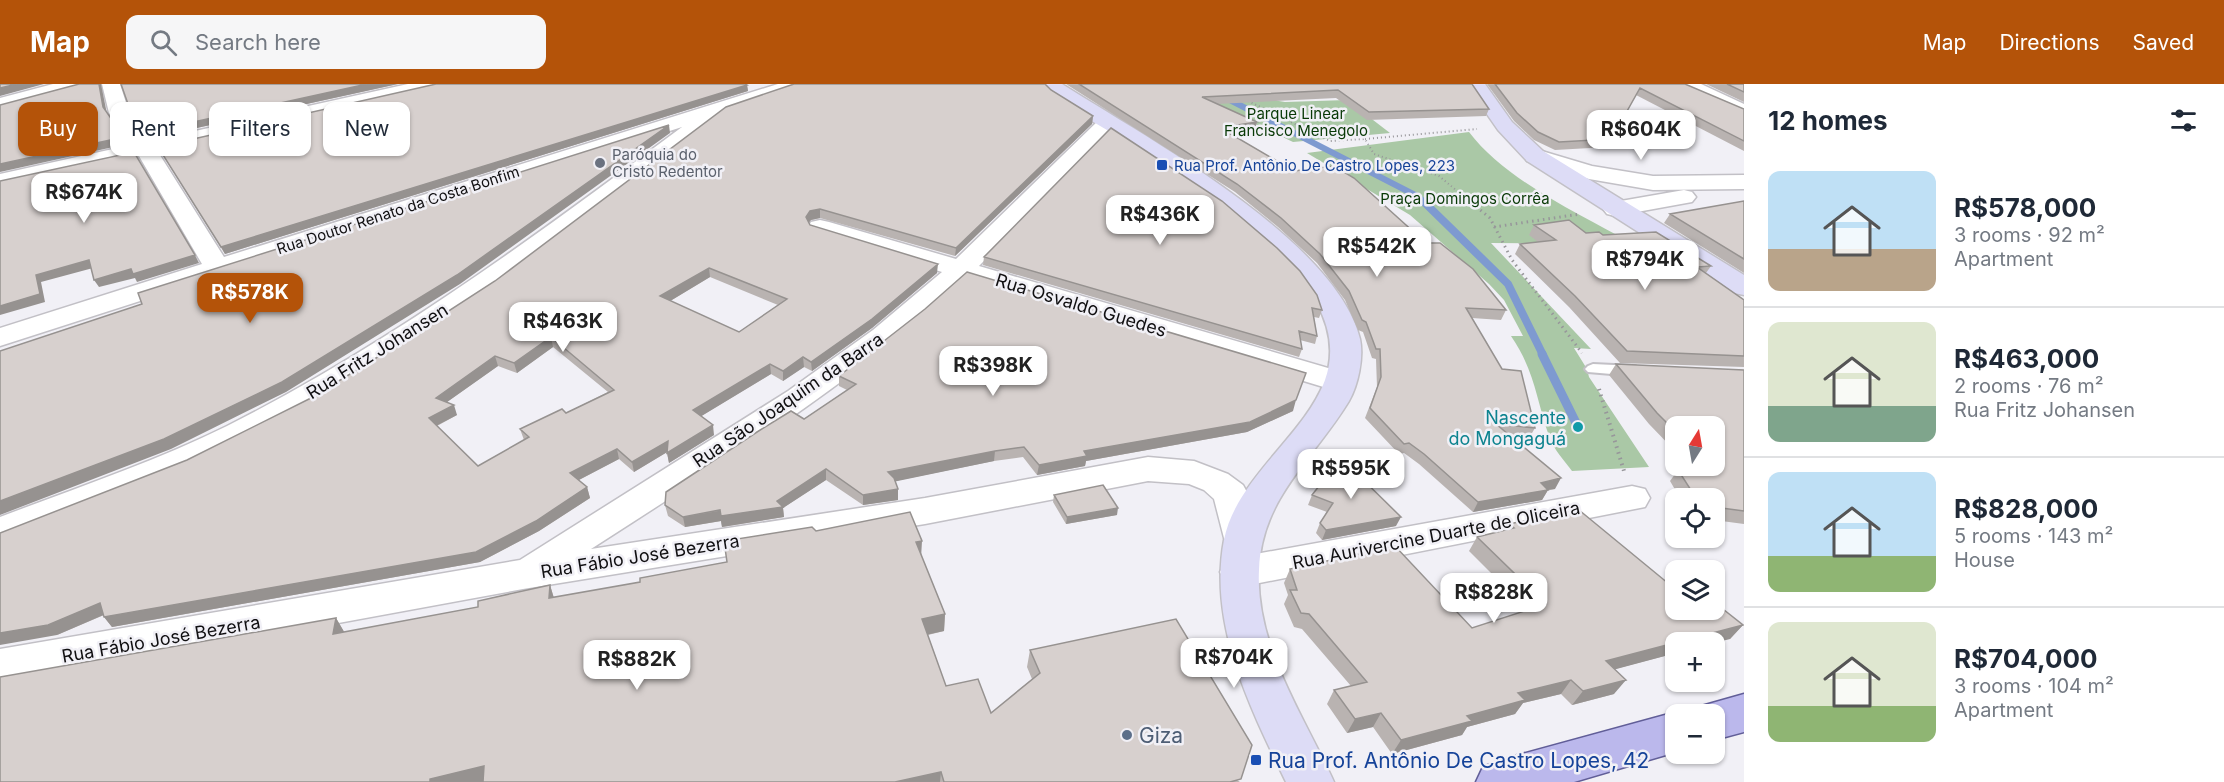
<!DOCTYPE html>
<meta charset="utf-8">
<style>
body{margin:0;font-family:Inter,sans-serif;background:#f6f6f7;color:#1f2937;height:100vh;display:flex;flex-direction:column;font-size:22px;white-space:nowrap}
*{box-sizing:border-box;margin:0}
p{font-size:20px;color:#747a83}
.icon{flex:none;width:33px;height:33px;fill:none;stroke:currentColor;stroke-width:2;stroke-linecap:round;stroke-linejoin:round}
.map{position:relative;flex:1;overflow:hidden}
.side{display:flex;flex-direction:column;background:#fff;width:480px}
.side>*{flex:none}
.hud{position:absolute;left:18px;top:18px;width:570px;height:54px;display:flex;gap:12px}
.needle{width:39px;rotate:11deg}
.fabs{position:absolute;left:1665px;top:332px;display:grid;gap:12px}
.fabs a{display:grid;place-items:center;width:60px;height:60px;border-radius:12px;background:#fff;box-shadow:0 2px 4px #0004;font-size:30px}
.price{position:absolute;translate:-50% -51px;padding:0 14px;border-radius:12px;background:#fff;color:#222;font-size:20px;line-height:39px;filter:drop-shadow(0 2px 3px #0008)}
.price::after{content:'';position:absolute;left:50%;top:36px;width:18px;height:14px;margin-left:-9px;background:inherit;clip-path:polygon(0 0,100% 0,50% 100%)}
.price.current{background:#b45309;color:#fff}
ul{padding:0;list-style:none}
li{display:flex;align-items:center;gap:18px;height:150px;padding:0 24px}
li+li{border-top:2px solid #e0e1e3}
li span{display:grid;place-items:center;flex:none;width:168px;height:120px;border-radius:12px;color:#555}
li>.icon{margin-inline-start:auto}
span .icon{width:72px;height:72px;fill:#fffc;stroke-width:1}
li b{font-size:26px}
h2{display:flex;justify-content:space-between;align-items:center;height:72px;padding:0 24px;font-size:26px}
.chip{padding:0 21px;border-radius:12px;background:#fff;box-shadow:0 2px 4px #0004;font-size:21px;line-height:54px}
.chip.current{background:#b45309;color:#fff}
header{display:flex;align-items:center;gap:36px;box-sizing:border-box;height:84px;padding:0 30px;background:#b45309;color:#fff}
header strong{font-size:28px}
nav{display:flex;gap:33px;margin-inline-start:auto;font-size:21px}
.search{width:420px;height:54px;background:#f6f6f7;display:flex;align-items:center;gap:15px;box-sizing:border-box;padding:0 21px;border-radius:12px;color:#747a83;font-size:22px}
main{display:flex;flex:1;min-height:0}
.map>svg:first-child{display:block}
</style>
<header>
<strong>Map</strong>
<div class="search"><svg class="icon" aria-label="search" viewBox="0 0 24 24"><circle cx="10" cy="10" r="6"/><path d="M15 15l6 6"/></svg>Search here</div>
<nav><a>Map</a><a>Directions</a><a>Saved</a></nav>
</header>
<main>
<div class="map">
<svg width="1744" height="698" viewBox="0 0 1744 698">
<rect width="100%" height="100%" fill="#f1f0f6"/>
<!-- green -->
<path fill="#aac8a6" d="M 1172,0 L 1285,18 L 1347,16 L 1390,49 L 1293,58 Z
M 1469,48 C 1506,97 1580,130 1633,160 L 1491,159 L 1591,265 L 1574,264 L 1587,285 L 1589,293 L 1649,383 L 1572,387 C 1565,377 1553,365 1549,352 C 1536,315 1535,287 1511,252 L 1523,252 L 1504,216 L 1489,200 L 1410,131 L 1307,69 Z"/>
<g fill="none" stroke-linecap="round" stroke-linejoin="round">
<!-- stream-far2 -->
<path stroke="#7e9ad0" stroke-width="6" d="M 1226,14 L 1419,113 L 1427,121"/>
<!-- stream-far1 -->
<path stroke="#7e9ad0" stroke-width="8" d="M 1425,119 L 1508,200 L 1543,271"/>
<!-- stream -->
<path stroke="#7e9ad0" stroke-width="9" d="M 1542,270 L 1578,343"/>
<!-- lane casing -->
<g stroke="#c2c0c6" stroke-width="4">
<path id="lane" d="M 1593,280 L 1635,282 L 1643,287 L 1635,292 L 1588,288 L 1585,285 L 1588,282 Z"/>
</g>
<!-- street casing -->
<g stroke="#c2c0c6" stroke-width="3">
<path id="street" d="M 53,0 L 84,0 L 82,4 L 0,26 L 0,14 Z
M 102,0 L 120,0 L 129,28 L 150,57 L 408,0 L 443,0 L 434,6 L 158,68 L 224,173 L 778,0 L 806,0 L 804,4 L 726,29 L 496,204 L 376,284 L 314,322 L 192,384 L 0,460 L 0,433 C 76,404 154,378 227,342 C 390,260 537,151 682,43 L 0,262 L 0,244 L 202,180 L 139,72 L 0,104 L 0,90 L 131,61 L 109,29 Z
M 1677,0 L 1701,0 L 1744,20 L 1744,34 L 1679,4 Z
M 1107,33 L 1114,35 L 1117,39 L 1114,43 L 979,182 L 1352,291 L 1356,298 L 1352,305 L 1341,307 L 1330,305 L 966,195 C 853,300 721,381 591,465 L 925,414 L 1148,373 L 1194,377 L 1228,390 L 1243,401 L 1248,410 L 1262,454 L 1256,464 L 1243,468 L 1230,464 L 1224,454 L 1214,415 L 1204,406 L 1189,400 L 1148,397 L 925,440 L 523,505 L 0,601 L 0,565 L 520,476 L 788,307 L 873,246 L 942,188 L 811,148 L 808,143 L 811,138 L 820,136 L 829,138 L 956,175 L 1100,35 Z
M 1535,65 L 1592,82 L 1653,92 L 1744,91 L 1744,105 L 1653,106 L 1589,95 L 1527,77 L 1524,72 L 1527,67 Z
M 1684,106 L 1692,108 L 1696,113 L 1692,118 L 1615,132 L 1607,130 L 1603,125 L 1607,120 L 1615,118 Z
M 1632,402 L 1645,405 L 1650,414 L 1645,423 L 1239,503 L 1225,498 L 1220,488 L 1225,478 L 1239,473 Z"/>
</g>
<!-- secondary casing -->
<g stroke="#c2c0c6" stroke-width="3">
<path id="secondary" d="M 1040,0 L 1062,0 C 1145,53 1336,156 1360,255 C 1364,274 1358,301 1349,317 C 1314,375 1261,414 1259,486 C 1255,562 1304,632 1334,698 L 1286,698 C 1250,624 1208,540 1224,456 C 1241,368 1373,319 1316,218 C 1279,154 1170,86 1107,46 C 1091,36 1049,14 1040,0 Z
M 1466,0 L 1485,0 L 1512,38 L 1543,67 L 1744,191 L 1744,211 L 1734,209 L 1527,77 L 1498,46 Z"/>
</g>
<!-- primary casing -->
<g stroke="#615e98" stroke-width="3">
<path id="primary" d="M 1744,610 L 1744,648 L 1714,656 L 1714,630 L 1695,630 L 1698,623 Z
M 1676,628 L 1681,630 L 1676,630 L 1676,668 L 1574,698 L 1476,698 L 1483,683 L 1500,676 Z"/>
</g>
<!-- path-far2 -->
<path stroke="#97969a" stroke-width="2" stroke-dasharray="1 3" stroke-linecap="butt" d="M 1248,17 L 1330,57 L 1365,55 L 1374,70 L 1439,92 L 1474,121
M 1365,55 L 1477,45"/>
<!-- path-far1 -->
<path stroke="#97969a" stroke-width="3" stroke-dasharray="1.5 4" stroke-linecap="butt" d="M 1472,119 L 1490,134 L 1512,176 L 1582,269
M 1494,143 L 1580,130"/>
<!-- path -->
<path stroke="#97969a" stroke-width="4" stroke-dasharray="1.5 4.5" stroke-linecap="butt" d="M 1599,305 L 1624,387"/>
<!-- lane -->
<use href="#lane" fill="#fff" fill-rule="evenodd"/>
<!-- street -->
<use href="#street" fill="#fff" fill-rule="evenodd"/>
<!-- secondary -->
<use href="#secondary" fill="#dddcf6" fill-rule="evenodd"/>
<!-- primary -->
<use href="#primary" fill="#bbb8ec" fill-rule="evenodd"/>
</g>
<!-- wall -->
<path fill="#b9b3b1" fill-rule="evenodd" d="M 398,0 L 151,54 L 131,27 L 128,20 Z
M 1066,0 L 1472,0 L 1489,25 L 1486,32 L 1367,36 L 1336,14 L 1217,20 L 1257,38 L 1255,45 L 1245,47 L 1243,53 L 1238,54 L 1294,87 L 1426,159 L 1506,226 L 1501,236 L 1472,234 L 1535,344 L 1529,354 L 1511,352 L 1555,405 L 1548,406 L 1542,416 L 1473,428 L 1419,380 L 1404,369 L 1399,370 L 1365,334 L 1377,303 L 1376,275 L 1372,274 L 1363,248 L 1358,246 L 1345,216 L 1317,179 L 1278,143 L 1235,108 Z
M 1487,0 L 1685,0 L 1744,25 L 1744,67 L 1636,11 L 1621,38 L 1647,53 L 1643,61 L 1555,66 L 1534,56 L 1514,37 Z
M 1706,0 L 1744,0 L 1744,18 Z
M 747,1 L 748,7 L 225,170 L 158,63 Z
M 1051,6 L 1093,32 L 1092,40 L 955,172 L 820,134 L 811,136 L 808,139 L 810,141 L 937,189 L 872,244 L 812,287 L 804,283 L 783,297 L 771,290 L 701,332 L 714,351 L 669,379 L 667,368 L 634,388 L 619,375 L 579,396 L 587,403 L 590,414 L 539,447 L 480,478 L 112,543 L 104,533 L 104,531 L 57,551 L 187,376 ZM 710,193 L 778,221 L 739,248 L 670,217 ZM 553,263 L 608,308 L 566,329 L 520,345 L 524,356 L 478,382 L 437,342 L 457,331 L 447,318 L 498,282 L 517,289 Z
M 1744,117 L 1744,189 L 1664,139 L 1670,130 Z
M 1534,141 L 1603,151 L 1711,182 L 1706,189 L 1744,216 L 1744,283 L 1620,279 L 1569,223 L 1515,170 L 1520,160 L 1538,158 L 1529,151 Z
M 984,173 L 1300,187 L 1322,226 L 1319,234 L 1314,233 L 1317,252 L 1315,260 L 1300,256 L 1302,265 L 1299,273 L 983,181 Z
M 1616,280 L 1744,286 L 1744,440 L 1714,436 L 1714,414 L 1680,414 L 1670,397 L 1678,386 L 1692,386 L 1688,381 L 1714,381 L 1676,342 L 1676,368 L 1649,340 L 1609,291 Z
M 839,292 L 1293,327 L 1247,348 L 1086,377 L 1085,382 L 1037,391 L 1023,373 L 994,377 L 895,397 L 898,416 L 863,421 L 826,396 L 783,424 L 784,433 L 722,443 L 721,437 L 685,443 L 668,432 L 665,421 L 804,335 L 847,306 L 839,302 Z
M 1054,411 L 1117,431 L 1066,440 L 1053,418 Z
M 1312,411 L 1396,442 L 1322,456 L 1316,449 L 1320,439 L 1327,428 L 1308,421 Z
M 1509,440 L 1669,500 L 1743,541 L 1730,555 L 1676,558 L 1676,569 L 1615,585 L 1614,610 L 1572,621 L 1561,610 L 1523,619 L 1515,630 L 1467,643 L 1462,651 L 1392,670 L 1373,643 L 1347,649 L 1327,620 L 1334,606 L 1351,602 L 1302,545 L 1294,543 L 1284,520 L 1288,511 L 1284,499 L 1290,485 L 1472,544 L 1528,526 L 1469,467 L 1477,453 L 1505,446 Z
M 816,447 L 921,471 L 945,530 L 944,547 L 928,551 L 946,602 L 991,629 L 1032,595 L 1027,583 L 1030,566 L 1240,698 L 0,698 L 336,534 L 344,548 L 478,523 L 550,501 L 554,514 L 640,498 L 727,478 Z"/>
<!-- shaded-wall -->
<path fill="#969290" d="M 17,0 L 44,0 L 0,12 L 0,4 Z
M 99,0 L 101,0 L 107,30 L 103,23 Z
M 367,0 L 398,0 L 151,54 L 148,48 Z
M 747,1 L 748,7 L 225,170 L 221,163 Z
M 1093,32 L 1092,40 L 955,172 L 956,164 Z
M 1257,38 L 1255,45 L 1245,47 L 1243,53 L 1227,57 L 1229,49 L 1238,41 Z
M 669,41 L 670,49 L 460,200 L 286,308 L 171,365 L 0,431 L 0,417 Z
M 124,53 L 127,60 L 0,88 L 0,80 Z
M 820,125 L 820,134 L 811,136 L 806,142 L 806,133 L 810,127 Z
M 195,171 L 199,179 L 137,198 L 135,194 L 99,203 L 94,196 L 131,185 Z
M 89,176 L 93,184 L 41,198 L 45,218 L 0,231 L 0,222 L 36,191 Z
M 938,180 L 937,189 L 872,244 L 812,287 L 811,278 Z
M 709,184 L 710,193 L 662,222 L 660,212 Z
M 551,253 L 553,263 L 517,289 L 514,279 Z
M 495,272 L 498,282 L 440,323 L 436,314 Z
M 803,273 L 804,283 L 783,297 L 783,287 Z
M 770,280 L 771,290 L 695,336 L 693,326 Z
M 1296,316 L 1293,327 L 1247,348 L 1086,377 L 1085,382 L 1037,391 L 1039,381 L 1084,367 Z
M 454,321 L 457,331 L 432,344 L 429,334 Z
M 713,341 L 714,351 L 669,379 L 667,369 Z
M 668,357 L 669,367 L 634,388 L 632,378 Z
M 617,365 L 619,375 L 573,399 L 570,389 Z
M 995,367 L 994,377 L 888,399 L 888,388 Z
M 826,385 L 826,396 L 783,424 L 784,433 L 722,443 L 721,437 L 685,443 L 683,433 L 777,417 Z
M 1561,394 L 1555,405 L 1548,406 L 1542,416 L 1473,428 L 1478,418 L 1541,399 Z
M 587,403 L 590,414 L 539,447 L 480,478 L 112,543 L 104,533 Z
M 898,405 L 898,416 L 863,421 L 863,411 Z
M 1118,424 L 1117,431 L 1066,440 L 1067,433 Z
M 1401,433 L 1396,442 L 1322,456 L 1326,446 Z
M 922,457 L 921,474 L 916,458 Z
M 550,501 L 555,518 L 549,514 Z
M 100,519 L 108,529 L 57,551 L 0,561 L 0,549 Z
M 945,530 L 944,547 L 921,552 L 922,535 Z
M 336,534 L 346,551 L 333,550 Z
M 1743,541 L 1730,555 L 1714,559 L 1676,558 Z
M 1676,558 L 1676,569 L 1594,591 L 1606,577 Z
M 1571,596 L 1561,610 L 1523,619 L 1515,630 L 1467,643 L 1462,651 L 1392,670 L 1401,656 L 1518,609 Z
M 1626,596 L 1614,610 L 1572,621 L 1583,607 Z
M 1381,629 L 1373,643 L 1347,649 L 1355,635 Z
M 484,682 L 492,698 L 430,698 L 430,695 Z
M 941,688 L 940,698 L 895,698 Z"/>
<!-- building -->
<path fill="#d7d0ce" stroke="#969290" stroke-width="1.5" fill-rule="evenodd" d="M 0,0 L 17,0 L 0,4 Z
M 79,0 L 99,0 L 103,23 L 124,53 L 0,80 L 0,21 Z
M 121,0 L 367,0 L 148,48 L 128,20 Z
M 436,0 L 745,0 L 747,1 L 221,163 L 158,63 Z
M 794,0 L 1045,0 L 1051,6 L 1093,32 L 956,164 L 820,125 L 810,127 L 806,133 L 810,141 L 938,180 L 872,235 L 811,278 L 803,273 L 783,287 L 770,280 L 693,326 L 713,341 L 667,369 L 668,357 L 632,378 L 617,365 L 570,389 L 587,403 L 536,437 L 476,468 L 104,533 L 100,519 L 48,541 L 0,549 L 0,449 L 187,376 L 311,314 L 373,276 L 495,197 L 726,23 ZM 709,184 L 787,215 L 739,248 L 660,212 ZM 551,253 L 614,306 L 566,329 L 562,325 L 520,345 L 529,353 L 478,382 L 429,334 L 454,321 L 436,314 L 495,272 L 514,279 Z
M 1079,0 L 1472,0 L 1489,25 L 1369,28 L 1338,6 L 1202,13 L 1257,38 L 1238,41 L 1245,45 L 1229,49 L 1294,87 L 1334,82 L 1354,94 L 1426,159 L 1440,159 L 1473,185 L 1506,226 L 1466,224 L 1502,285 L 1521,287 L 1535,344 L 1496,340 L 1561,394 L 1541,399 L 1548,406 L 1478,418 L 1424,370 L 1409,359 L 1404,360 L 1370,324 L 1381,293 L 1380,265 L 1376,265 L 1366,238 L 1362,236 L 1349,207 L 1320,170 L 1281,134 L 1237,100 Z
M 1495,0 L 1685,0 L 1744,25 L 1744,57 L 1640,4 L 1621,38 L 1647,53 L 1559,58 L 1538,48 L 1517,29 Z
M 1727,0 L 1744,0 L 1744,8 Z
M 669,41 L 457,191 L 282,298 L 164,355 L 0,417 L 0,267 L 142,220 L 138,209 Z
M 1111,44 L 1222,117 L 1277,164 L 1300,187 L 1317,211 L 1322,226 L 1312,224 L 1317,252 L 1299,247 L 1302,265 L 984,173 Z
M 134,68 L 195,171 L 133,190 L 131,185 L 94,196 L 89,176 L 36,191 L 40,210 L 0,222 L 0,97 Z
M 1744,117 L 1744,175 L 1670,130 Z
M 1569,136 L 1586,149 L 1599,148 L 1603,151 L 1656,148 L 1711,182 L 1697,183 L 1744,216 L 1744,272 L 1627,267 L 1575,212 L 1520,160 L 1556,156 L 1534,141 Z
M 967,188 L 1306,289 L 1296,316 L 1250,338 L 1084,367 L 1087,372 L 1039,381 L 1024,363 L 995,367 L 888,388 L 894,394 L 898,405 L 863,411 L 826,385 L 777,417 L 783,423 L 721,432 L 720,426 L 683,433 L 665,421 L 666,408 L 757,348 L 791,327 L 804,335 L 856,300 L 839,292 L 925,225 Z
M 1616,280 L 1744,286 L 1744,427 L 1714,423 L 1714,414 L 1696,414 L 1678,386 L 1704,386 L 1701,383 L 1709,383 L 1707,381 L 1714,381 L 1714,342 L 1676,342 L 1676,348 L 1657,329 Z
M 1341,374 L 1401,433 L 1326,446 L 1320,439 L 1333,419 L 1312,411 Z
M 1103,401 L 1118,424 L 1067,433 L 1054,411 Z
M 1579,426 L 1669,500 L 1676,498 L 1676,525 L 1714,525 L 1714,518 L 1743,541 L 1606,577 L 1626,596 L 1583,607 L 1571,596 L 1518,609 L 1525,616 L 1467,632 L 1472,637 L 1401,656 L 1381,629 L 1355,635 L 1334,606 L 1367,598 L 1309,530 L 1301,529 L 1290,506 L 1297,506 L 1290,485 L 1395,462 L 1472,544 L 1546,520 L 1477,453 L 1514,444 L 1509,440 Z
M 910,428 L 922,457 L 916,458 L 945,530 L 922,535 L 946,602 L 978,595 L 991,629 L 1040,589 L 1030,566 L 1176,535 L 1252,661 L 1241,695 L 1230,698 L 944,698 L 941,688 L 895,698 L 483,698 L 484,682 L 430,695 L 430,698 L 0,698 L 0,593 L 336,534 L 333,550 L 478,523 L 478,517 L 550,501 L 549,514 L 640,498 L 640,494 L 727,478 L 724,457 L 812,443 L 816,447 Z"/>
<!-- markers -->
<circle fill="#6b7280" stroke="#f1f0f6" stroke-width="2" cx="600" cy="79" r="6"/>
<g fill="#1a4fb4" stroke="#f1f0f6" stroke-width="2">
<rect x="1156" y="75" width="12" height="12" rx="3"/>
<rect x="1250" y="670" width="12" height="12" rx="3"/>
</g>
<circle fill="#0f9aa8" stroke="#f1f0f6" stroke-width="2" cx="1578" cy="343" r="6"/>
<circle fill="#5c6f8a" stroke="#f1f0f6" stroke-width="2" cx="1127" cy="651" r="6"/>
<g text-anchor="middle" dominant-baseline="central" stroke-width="5" stroke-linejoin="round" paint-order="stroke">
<!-- far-park labels -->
<g font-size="15" fill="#083906" stroke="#f1f0f6">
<text x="1296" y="29">Parque Linear<tspan x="1296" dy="17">Francisco Menegolo</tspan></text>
<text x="1465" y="114">Praça Domingos Corrêa</text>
</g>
<!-- far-worship labels -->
<g font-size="15" fill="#5b616d" stroke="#f1f0f6" text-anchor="start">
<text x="612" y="70">Paróquia do<tspan x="612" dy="17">Cristo Redentor</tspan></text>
</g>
<!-- far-transit labels -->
<g font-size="15" fill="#164399" stroke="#f1f0f6" text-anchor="start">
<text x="1174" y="81">Rua Prof. Antônio De Castro Lopes, 223</text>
</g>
<!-- far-street labels -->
<g font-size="15" fill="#100f11" stroke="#f1f0f6">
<text transform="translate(398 126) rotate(-18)">Rua Doutor Renato da Costa Bonfim</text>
</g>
<!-- street labels -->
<g font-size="18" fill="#100f11" stroke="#f1f0f6">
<text transform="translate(1081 221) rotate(17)">Rua Osvaldo Guedes</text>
<text transform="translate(377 267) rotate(-32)">Rua Fritz Johansen</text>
<text transform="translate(788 316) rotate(-34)">Rua São Joaquim da Barra</text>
<text transform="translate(1436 451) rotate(-11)">Rua Aurivercine Duarte de Oliceira</text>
<text transform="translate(640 472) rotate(-9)">Rua Fábio José Bezerra</text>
<text transform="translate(161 555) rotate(-10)">Rua Fábio José Bezerra</text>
</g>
<!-- culture labels -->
<g font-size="18" fill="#0d838f" stroke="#f1f0f6" text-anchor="end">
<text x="1566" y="333">Nascente<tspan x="1566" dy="21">do Mongaguá</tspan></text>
</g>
<!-- near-service labels -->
<g font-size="21" fill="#4e5e75" stroke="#f1f0f6" text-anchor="start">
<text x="1139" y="651">Giza</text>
</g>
<!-- near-transit labels -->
<g font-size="21" fill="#164399" stroke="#f1f0f6" text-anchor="start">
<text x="1268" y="676">Rua Prof. Antônio De Castro Lopes, 42</text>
</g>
</g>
</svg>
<div class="fabs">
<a><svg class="needle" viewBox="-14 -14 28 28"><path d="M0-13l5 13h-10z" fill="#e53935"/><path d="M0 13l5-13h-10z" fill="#747a83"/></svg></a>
<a><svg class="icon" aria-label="locate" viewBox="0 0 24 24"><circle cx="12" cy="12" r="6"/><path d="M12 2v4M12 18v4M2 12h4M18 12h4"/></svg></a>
<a><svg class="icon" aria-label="layers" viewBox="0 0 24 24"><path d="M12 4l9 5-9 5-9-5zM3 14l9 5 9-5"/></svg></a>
<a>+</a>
<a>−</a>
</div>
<b class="price" style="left:1641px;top:77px">R$604K</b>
<b class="price" style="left:84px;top:140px">R$674K</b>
<b class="price" style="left:1160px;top:162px">R$436K</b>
<b class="price" style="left:1377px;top:194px">R$542K</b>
<b class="price" style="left:1645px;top:207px">R$794K</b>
<b class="price current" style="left:250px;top:240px">R$578K</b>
<b class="price" style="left:563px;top:269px">R$463K</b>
<b class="price" style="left:993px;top:313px">R$398K</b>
<b class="price" style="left:1351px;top:416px">R$595K</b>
<b class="price" style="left:1494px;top:540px">R$828K</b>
<b class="price" style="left:1234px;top:605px">R$704K</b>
<b class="price" style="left:637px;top:607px">R$882K</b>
<div class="hud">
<a class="chip current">Buy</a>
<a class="chip">Rent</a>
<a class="chip">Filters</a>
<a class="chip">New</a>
</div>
</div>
<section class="side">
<h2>12 homes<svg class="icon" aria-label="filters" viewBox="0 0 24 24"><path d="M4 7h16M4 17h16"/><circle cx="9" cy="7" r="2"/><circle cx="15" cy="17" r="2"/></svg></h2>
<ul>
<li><span style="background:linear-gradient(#bfe0f5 65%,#b9a48a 0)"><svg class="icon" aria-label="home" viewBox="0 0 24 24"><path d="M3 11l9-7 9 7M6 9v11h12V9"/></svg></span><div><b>R$578,000</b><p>3 rooms · 92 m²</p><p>Apartment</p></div></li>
<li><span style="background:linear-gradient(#dfe7d0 70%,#7fa58c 0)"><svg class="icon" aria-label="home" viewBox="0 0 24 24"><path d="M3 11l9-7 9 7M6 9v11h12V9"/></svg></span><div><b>R$463,000</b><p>2 rooms · 76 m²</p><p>Rua Fritz Johansen</p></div></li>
<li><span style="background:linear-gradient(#bfe0f5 70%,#8fb573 0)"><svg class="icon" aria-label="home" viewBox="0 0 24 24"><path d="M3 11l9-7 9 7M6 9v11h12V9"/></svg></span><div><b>R$828,000</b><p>5 rooms · 143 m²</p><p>House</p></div></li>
<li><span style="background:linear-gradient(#dfe7d0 70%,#8fb573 0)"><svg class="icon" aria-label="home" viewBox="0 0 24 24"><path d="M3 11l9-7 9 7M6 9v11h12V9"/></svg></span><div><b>R$704,000</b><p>3 rooms · 104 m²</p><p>Apartment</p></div></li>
</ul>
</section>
</main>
